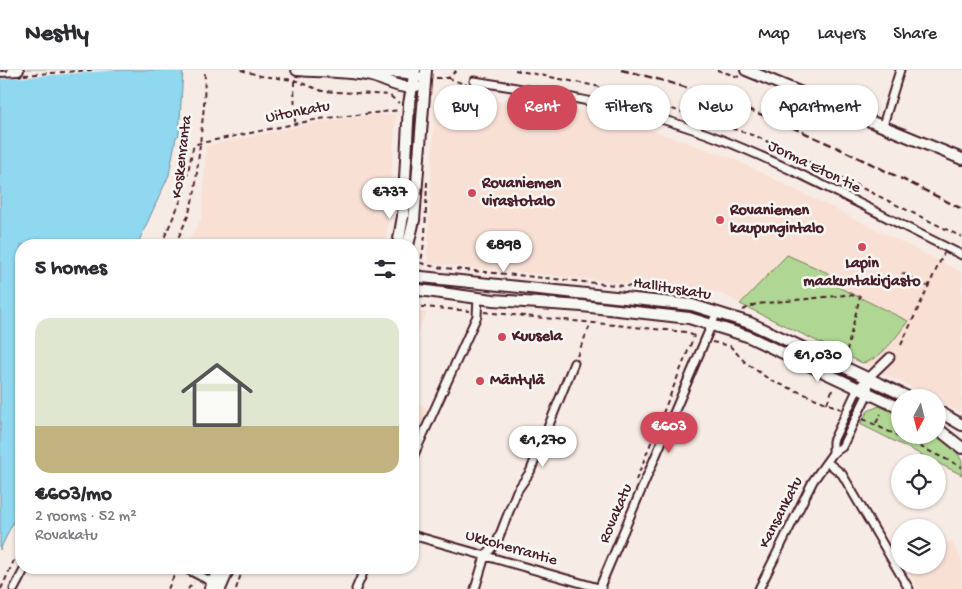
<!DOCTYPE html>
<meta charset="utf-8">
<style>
body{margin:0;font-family:"Gochi Hand",sans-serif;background:#f7f7f7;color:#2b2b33;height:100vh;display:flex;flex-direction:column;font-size:19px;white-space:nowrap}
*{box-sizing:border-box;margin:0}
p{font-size:16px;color:#7c7c81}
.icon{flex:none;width:28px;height:28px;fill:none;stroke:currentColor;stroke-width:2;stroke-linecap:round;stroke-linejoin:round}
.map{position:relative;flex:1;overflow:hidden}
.panel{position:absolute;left:15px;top:169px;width:404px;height:335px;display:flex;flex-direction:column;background:#fff;border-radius:20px;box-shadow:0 1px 4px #0004}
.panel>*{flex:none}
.hud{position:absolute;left:434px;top:15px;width:452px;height:45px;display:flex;gap:10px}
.needle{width:32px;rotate:187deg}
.buttons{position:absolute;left:891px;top:319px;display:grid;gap:10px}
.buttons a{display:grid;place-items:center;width:55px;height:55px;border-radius:50%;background:#fff;box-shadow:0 1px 4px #0004;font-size:25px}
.price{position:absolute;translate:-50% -42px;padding:0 11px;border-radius:18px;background:#fff;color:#222;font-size:16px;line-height:32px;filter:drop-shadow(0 1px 2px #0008)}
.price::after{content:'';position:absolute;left:50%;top:30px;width:15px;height:11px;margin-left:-8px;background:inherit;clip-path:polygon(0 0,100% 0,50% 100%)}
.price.on{background:#d1495b;color:#fff}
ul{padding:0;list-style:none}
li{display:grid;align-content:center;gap:10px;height:265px;padding:0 20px}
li+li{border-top:1px solid #e1e1e2}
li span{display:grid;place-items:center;height:155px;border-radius:15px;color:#555}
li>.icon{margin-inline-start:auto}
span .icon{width:90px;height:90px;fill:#fffc;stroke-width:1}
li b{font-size:21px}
h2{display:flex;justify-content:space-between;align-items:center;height:60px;padding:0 20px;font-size:21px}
.pill{padding:0 18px;border-radius:22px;background:#fff;box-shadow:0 1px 4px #0004;font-size:18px;line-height:45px}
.pill.on{background:#d1495b;color:#fff}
header{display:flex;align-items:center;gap:30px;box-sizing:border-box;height:70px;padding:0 25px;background:#fff;border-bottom:1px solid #e1e1e2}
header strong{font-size:24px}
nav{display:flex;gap:28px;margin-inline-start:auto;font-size:18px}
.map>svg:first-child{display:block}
</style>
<header>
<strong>Nestly</strong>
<nav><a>Map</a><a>Layers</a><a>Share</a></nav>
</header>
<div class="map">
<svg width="962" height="519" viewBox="0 0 962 519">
<rect width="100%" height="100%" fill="#f7ece5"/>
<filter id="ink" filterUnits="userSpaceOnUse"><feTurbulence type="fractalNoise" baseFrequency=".02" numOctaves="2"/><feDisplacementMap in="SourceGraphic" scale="10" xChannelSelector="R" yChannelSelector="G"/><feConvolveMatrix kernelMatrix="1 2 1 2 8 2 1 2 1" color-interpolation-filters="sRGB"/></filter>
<g filter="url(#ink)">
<!-- built -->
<path fill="#f8e0d5" d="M 435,28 L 461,28 L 596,41 L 732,88 L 962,202 L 962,343 L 938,331 L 938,328 L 931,327 L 717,222 L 427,193 Z
M 371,45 L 396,45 L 386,175 L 186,175 L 202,147 L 206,76 L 319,52 Z
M 413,241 L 427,243 L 413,269 L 412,241 Z
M 413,331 L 428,339 L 413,375 Z
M 951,470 L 962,490 L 962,519 L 919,519 L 904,496 L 938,495 L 938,478 Z"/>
<!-- green -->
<path fill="#afd692" stroke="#7c7a5e" d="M 787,185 L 828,203 L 828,212 L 908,251 C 897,266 881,290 862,293 L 740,234 Z
M 879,336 L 900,346 L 900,365 L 937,365 L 956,381 L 962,391 L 962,405 L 860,354 L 868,341 Z"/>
<!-- water -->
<path fill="#8fd8f0" stroke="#738ea1" d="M 0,0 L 183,0 L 179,65 L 176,67 L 169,105 L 137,175 L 21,175 L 21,435 L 0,480 Z"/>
<!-- pier -->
<path fill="#f7ece5" d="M 0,0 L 120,0 L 0,9 Z"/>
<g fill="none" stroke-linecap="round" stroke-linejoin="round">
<!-- street casing -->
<g stroke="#4a1f2b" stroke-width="11">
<path id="street" d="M 474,11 C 557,24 641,38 720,69 C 803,102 882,146 962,185
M 883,55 L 900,0
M 833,383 L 833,371 L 858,318 L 890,287
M 412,389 L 477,246 L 478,228
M 827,392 L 842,404 L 909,519
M 412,465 L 602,519
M 185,498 L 212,512
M 14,519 L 25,498
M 356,519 L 365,498
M 475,519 L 485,486 L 497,472 L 517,421 L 530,402 L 574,293
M 599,519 L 717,242
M 759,519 L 813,411 L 833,383 L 842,377 L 868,323 L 869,308"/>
</g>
<!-- secondary casing -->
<g stroke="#4a1f2b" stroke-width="14">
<path id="secondary" d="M 297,0 C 321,2 347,1 371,6 C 385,9 402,21 416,16
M 746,0 L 962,89
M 0,1 L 18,0
M 371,6 C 383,2 408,0 418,7
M 398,175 L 403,146 L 409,34 L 415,0
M 408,175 L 414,150 L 426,0
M 412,206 L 692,235 L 750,253 L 910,328
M 412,219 L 493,230 L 582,236 L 689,248 L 747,266 L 900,338
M 938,341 L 962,355
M 938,359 L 962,378
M 210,519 L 219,498
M 220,519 L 229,498"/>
</g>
<!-- path -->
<path stroke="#4a1f2b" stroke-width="2" stroke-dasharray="5 4" stroke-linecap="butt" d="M 241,0 L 261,6 L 294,10 L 322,21 L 389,25 L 399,33
M 515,0 L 611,19 L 758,67 L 962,167
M 717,0 L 739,7
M 24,5 L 92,0
M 436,8 L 448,8 L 457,0
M 448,8 L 467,15
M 294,11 L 295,53
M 427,112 L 425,166 L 421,193 L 435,197 L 675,221 L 690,225
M 161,175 L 183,125 L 193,78 L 196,74 L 319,49 L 400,40
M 175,175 L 188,146 L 195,121 L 204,36 L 205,0
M 902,203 L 927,216
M 412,236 L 470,241
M 743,240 L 756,234 L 846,225 L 860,226 L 847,280 L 847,289
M 484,242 L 685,262 L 697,267
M 712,272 L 730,276 L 745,292 L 770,310 L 841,339
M 901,275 L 944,183
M 577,286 L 591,253
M 919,324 L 926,328
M 827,333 L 833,318
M 863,349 L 962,397
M 876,353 L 881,344
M 636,410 L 694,266
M 1,519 L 21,475
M 168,519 L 177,499
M 188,519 L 194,512
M 236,519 L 243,498"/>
<!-- street -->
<use href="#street" stroke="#f6f6f2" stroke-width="7"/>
<!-- secondary -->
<use href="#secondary" stroke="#f6f6f2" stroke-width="10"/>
<!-- rail -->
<path stroke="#4a1f2b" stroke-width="2.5" stroke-dasharray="8 4" stroke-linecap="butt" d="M 621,0 C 742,27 852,84 962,139
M 0,1 L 11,0"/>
</g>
</g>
<!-- markers -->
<g fill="#d1495b" stroke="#f6f6f2" stroke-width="2">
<circle cx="472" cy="123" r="5"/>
<circle cx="720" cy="150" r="5"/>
<circle cx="862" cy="177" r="5"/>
<circle cx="502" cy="267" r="5"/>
<circle cx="480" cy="311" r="5"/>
</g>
<g text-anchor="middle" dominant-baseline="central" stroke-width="5" stroke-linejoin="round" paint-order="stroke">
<!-- street labels -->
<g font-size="16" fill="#4a1f2b" stroke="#f6f6f2">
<text transform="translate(298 43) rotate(-11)">Uitonkatu</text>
<text transform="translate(183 87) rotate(-83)">Koskenranta</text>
<text transform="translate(814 98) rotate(26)">Jorma Eton tie</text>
<text transform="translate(672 220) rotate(9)">Hallituskatu</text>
<text transform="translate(782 443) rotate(-63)">Kansankatu</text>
<text transform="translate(617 444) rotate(-67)">Rovakatu</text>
<text transform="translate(511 479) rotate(16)">Ukkoherrantie</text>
</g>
<!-- poi labels -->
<g font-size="16" font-weight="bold" fill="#4a1f2b" stroke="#f6f6f2" text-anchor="start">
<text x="482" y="114">Rovaniemen<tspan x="482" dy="18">virastotalo</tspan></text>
<text x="730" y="141">Rovaniemen<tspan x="730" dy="18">kaupungintalo</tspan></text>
<text x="862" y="194" text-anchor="middle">Lapin<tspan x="862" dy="18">maakuntakirjasto</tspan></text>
<text x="512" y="267">Kuusela</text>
<text x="490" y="311">Mäntylä</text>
</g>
</g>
</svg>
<div class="buttons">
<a><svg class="needle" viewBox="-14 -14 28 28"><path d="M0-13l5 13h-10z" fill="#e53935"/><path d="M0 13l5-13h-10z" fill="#7c7c81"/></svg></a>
<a><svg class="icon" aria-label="locate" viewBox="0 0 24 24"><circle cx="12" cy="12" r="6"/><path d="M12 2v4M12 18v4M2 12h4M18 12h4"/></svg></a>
<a><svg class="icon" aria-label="layers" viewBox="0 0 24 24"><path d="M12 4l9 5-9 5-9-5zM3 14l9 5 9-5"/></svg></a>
</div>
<b class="price" style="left:390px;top:150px">€737</b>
<b class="price" style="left:504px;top:203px">€898</b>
<b class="price" style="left:818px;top:313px">€1,030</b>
<b class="price on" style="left:669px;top:384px">€603</b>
<b class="price" style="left:543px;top:398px">€1,270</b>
<div class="hud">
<a class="pill">Buy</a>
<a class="pill on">Rent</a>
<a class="pill">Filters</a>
<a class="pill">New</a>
<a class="pill">Apartment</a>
</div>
<section class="panel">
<h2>5 homes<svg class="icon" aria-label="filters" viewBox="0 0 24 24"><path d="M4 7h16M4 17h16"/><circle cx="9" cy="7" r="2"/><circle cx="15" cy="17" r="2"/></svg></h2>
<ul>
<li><span style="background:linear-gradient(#dfe7d0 70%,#c2b280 0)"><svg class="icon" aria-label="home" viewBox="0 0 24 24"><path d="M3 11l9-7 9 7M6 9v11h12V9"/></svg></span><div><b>€603/mo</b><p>2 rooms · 52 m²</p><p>Rovakatu</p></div></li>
</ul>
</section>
</div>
